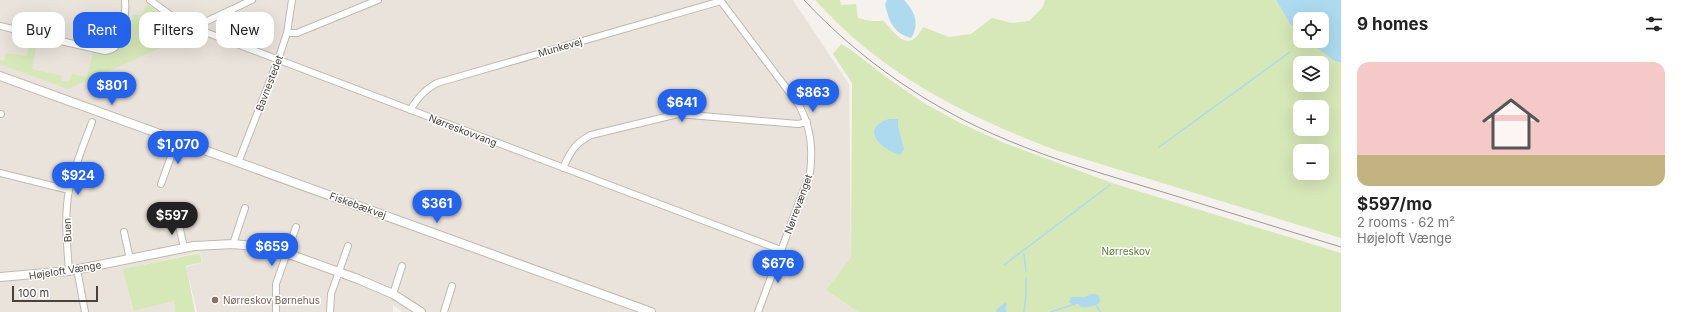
<!DOCTYPE html>
<meta charset="utf-8">
<style>
body{margin:0;font-family:Inter,sans-serif;background:#f2f2f2;color:#222;height:100vh;display:flex;flex-direction:column;font-size:15px;white-space:nowrap}
*{box-sizing:border-box;margin:0}
p{font-size:13px;color:#767676}
.icon{flex:none;width:22px;height:22px;fill:none;stroke:currentColor;stroke-width:2;stroke-linecap:round;stroke-linejoin:round}
.map{position:relative;flex:1;overflow:hidden}
.sheet{display:flex;flex-direction:column;background:#fff;width:340px}
.sheet>*{flex:none}
.guide{position:absolute;left:12px;top:12px;width:380px;height:36px;display:flex;gap:8px}
.tools{position:absolute;left:1293px;top:12px;display:grid;gap:8px}
.tools a{display:grid;place-items:center;width:36px;height:36px;border-radius:8px;background:#fff;box-shadow:0 4px 16px #0002;font-size:20px}
.scale{position:absolute;left:12px;bottom:10px;width:86px;box-sizing:border-box;padding-left:4px;border:2px solid #4a423a;border-top:0;font-size:11px;line-height:14px;white-space:nowrap;color:#4a423a;-webkit-text-stroke:3px #fff;paint-order:stroke}
.price{position:absolute;translate:-50% -34px;padding:0 9px;border-radius:14px;background:#2563eb;color:#fff;font-size:13px;line-height:26px;filter:drop-shadow(0 1px 2px #0008)}
.price::after{content:'';position:absolute;left:50%;top:24px;width:12px;height:9px;margin-left:-6px;background:inherit;clip-path:polygon(0 0,100% 0,50% 100%)}
.price.current{background:#222;color:#fff}
ul{padding:0;list-style:none}
li{display:grid;align-content:center;gap:8px;height:212px;padding:0 16px}
li span{display:grid;place-items:center;height:124px;border-radius:12px;color:#555}
li>.icon{margin-inline-start:auto}
span .icon{width:72px;height:72px;fill:#fffc;stroke-width:1}
li b{font-size:17px}
h2{display:flex;justify-content:space-between;align-items:center;height:48px;padding:0 16px;font-size:17px}
.chip{padding:0 14px;border-radius:12px;background:#fff;box-shadow:0 4px 16px #0002;font-size:14px;line-height:36px}
.chip.current{background:#2563eb;color:#fff}
main{display:flex;flex:1;min-height:0}
.map>svg:first-child{display:block}
</style>
<main>
<div class="map">
<svg width="1341" height="312" viewBox="0 0 1341 312">
<rect width="100%" height="100%" fill="#f5f2ed"/>
<!-- residential -->
<path fill="#e9e3db" d="M 0,0 L 793,0 L 849,84 L 851,257 L 826,290 L 858,312 L 402,312 L 393,305 L 393,312 L 197,312 L 186,267 L 203,262 L 200,252 L 124,269 L 132,310 L 174,301 L 175,312 L 0,312 Z"/>
<!-- green -->
<path fill="#d6e7b8" fill-rule="evenodd" d="M 815,0 L 840,0 L 841,5 L 856,4 L 858,18 L 870,21 L 884,21 C 891,29 904,48 915,38 C 918,36 921,31 923,27 L 949,37 L 971,34 L 992,18 L 1012,23 L 1029,21 L 1043,7 L 1045,0 L 1276,0 L 1290,24 L 1300,33 L 1300,41 C 1316,41 1325,58 1341,63 L 1341,238 L 1055,150 C 962,114 883,75 815,0 ZM 1300,63 L 1322,63 L 1322,85 L 1300,85 ZM 1300,107 L 1322,107 L 1322,129 L 1300,129 ZM 1300,151 L 1322,151 L 1322,173 L 1300,173 Z
M 147,3 L 158,13 L 192,34 L 68,89 L 0,64 L 0,60 L 4,61 L 6,53 L 27,56 L 31,35 L 38,37 L 32,69 L 62,76 L 61,81 L 69,82 L 72,74 L 87,77 L 93,52 L 108,54 L 122,46 L 123,40 L 127,40 L 133,15 L 142,15 Z
M 841,44 L 850,49 L 886,77 L 924,103 L 962,124 L 1007,144 L 1115,184 L 1341,253 L 1341,312 L 858,312 L 826,290 L 851,257 L 852,83 L 833,54 Z
M 200,253 L 202,262 L 186,266 L 195,312 L 175,312 L 174,301 L 133,311 L 123,269 Z"/>
<!-- water -->
<path fill="#addaee" d="M 887,0 L 904,0 C 915,11 920,25 911,38 C 893,33 889,21 885,4 Z
M 1276,0 L 1341,0 L 1341,63 L 1333,60 L 1308,41 L 1322,41 L 1322,19 L 1300,19 L 1300,33 L 1290,24 Z
M 889,119 L 898,119 L 898,126 L 904,149 L 900,155 C 882,149 858,129 889,119 Z
M 1091,294 L 1096,294 L 1099,296 L 1100,302 C 1097,306 1086,308 1081,307 L 1078,304 L 1072,304 L 1069,302 L 1071,297 L 1086,297 Z
M 1005,303 L 1007,304 L 1005,309 L 1007,312 L 996,312 L 997,309 Z"/>
<g fill="none" stroke-linecap="round" stroke-linejoin="round">
<!-- stream -->
<path stroke="#addaee" stroke-width="1.5" d="M 1159,147 L 1290,52
M 1024,254 L 1026,271
M 1004,265 L 1110,185
M 1096,305 L 1100,312
M 1024,312 L 1026,295 L 1026,278
M 1051,312 L 1075,304"/>
<!-- minor casing -->
<g stroke="#c1b9af" stroke-width="8">
<path id="minor" d="M 150,0 L 173,17 L 197,29 L 781,250
M 720,0 L 799,105 C 811,128 813,148 810,173 L 758,312
M 205,22 L 252,0
M 0,26 L 17,30
M 287,33 L 297,33 L 378,0
M 43,37 L 105,51 C 109,50 113,50 116,46 C 124,38 126,10 125,0
M 410,110 C 418,98 424,90 437,83 L 721,1
M 0,114 L 1,114
M 238,163 L 278,60 L 287,33 L 292,0
M 563,168 C 571,151 574,144 591,135 L 678,114 L 798,124 L 807,122
M 0,173 L 69,190
M 161,184 L 177,140
M 178,220 L 184,248
M 124,232 L 130,259
M 233,244 L 245,208
M 77,269 L 85,312
M 69,271 C 67,244 64,217 69,190 C 74,167 84,144 92,122
M 393,294 L 402,266
M 276,312 L 276,284 L 296,227
M 330,312 L 331,294 L 348,246
M 444,312 L 452,286"/>
</g>
<!-- tertiary casing -->
<g stroke="#c1b9af" stroke-width="10">
<path id="tertiary" d="M 0,76 L 651,312
M 0,277 L 69,271 L 194,246 L 233,244 L 263,247 L 286,253 L 358,279 L 393,294 L 421,312"/>
</g>
<!-- minor -->
<use href="#minor" stroke="#fff" stroke-width="6"/>
<!-- tertiary -->
<use href="#tertiary" stroke="#fff" stroke-width="8"/>
<!-- tram -->
<path stroke="#9a9a9a" stroke-width="1" d="M 804,0 C 861,61 930,108 1007,140 C 1054,160 1104,174 1153,189 C 1216,208 1278,228 1341,247"/>
</g>
<!-- markers -->
<circle fill="#8d6e63" stroke="#fff" stroke-width="1.5" cx="215" cy="300" r="4"/>
<g text-anchor="middle" dominant-baseline="central" stroke-width="3" stroke-linejoin="round" paint-order="stroke">
<!-- street labels -->
<g font-size="10" fill="#4a423a" stroke="#fff">
<text transform="translate(560 47) rotate(-16)">Munkevej</text>
<text transform="translate(269 83) rotate(-69)">Bavnestedet</text>
<text transform="translate(463 130) rotate(21)">Nørreskovvang</text>
<text transform="translate(798 204) rotate(-70)">Nørrevænget</text>
<text transform="translate(358 205) rotate(20)">Fiskebækvej</text>
<text transform="translate(67 230) rotate(-92)">Buen</text>
<text transform="translate(65 270) rotate(-9)">Højeloft Vænge</text>
</g>
<!-- park labels -->
<g font-size="10" fill="#537a2f" stroke="#fff">
<text x="1126" y="251">Nørreskov</text>
</g>
<!-- education labels -->
<g font-size="10" fill="#785e54" stroke="#fff" text-anchor="start">
<text x="223" y="300">Nørreskov Børnehus</text>
</g>
</g>
</svg>
<div class="tools">
<a><svg class="icon" aria-label="locate" viewBox="0 0 24 24"><circle cx="12" cy="12" r="6"/><path d="M12 2v4M12 18v4M2 12h4M18 12h4"/></svg></a>
<a><svg class="icon" aria-label="layers" viewBox="0 0 24 24"><path d="M12 4l9 5-9 5-9-5zM3 14l9 5 9-5"/></svg></a>
<a>+</a>
<a>−</a>
</div>
<div class="scale">100 m</div>
<b class="price" style="left:112px;top:106px">$801</b>
<b class="price" style="left:813px;top:113px">$863</b>
<b class="price" style="left:682px;top:123px">$641</b>
<b class="price" style="left:178px;top:165px">$1,070</b>
<b class="price" style="left:78px;top:196px">$924</b>
<b class="price" style="left:437px;top:224px">$361</b>
<b class="price current" style="left:172px;top:236px">$597</b>
<b class="price" style="left:272px;top:267px">$659</b>
<b class="price" style="left:778px;top:284px">$676</b>
<div class="guide">
<a class="chip">Buy</a>
<a class="chip current">Rent</a>
<a class="chip">Filters</a>
<a class="chip">New</a>
</div>
</div>
<section class="sheet">
<h2>9 homes<svg class="icon" aria-label="filters" viewBox="0 0 24 24"><path d="M4 7h16M4 17h16"/><circle cx="9" cy="7" r="2"/><circle cx="15" cy="17" r="2"/></svg></h2>
<ul>
<li><span style="background:linear-gradient(#f6c9c9 75%,#c2b280 0)"><svg class="icon" aria-label="home" viewBox="0 0 24 24"><path d="M3 11l9-7 9 7M6 9v11h12V9"/></svg></span><div><b>$597/mo</b><p>2 rooms · 62 m²</p><p>Højeloft Vænge</p></div></li>
</ul>
</section>
</main>
